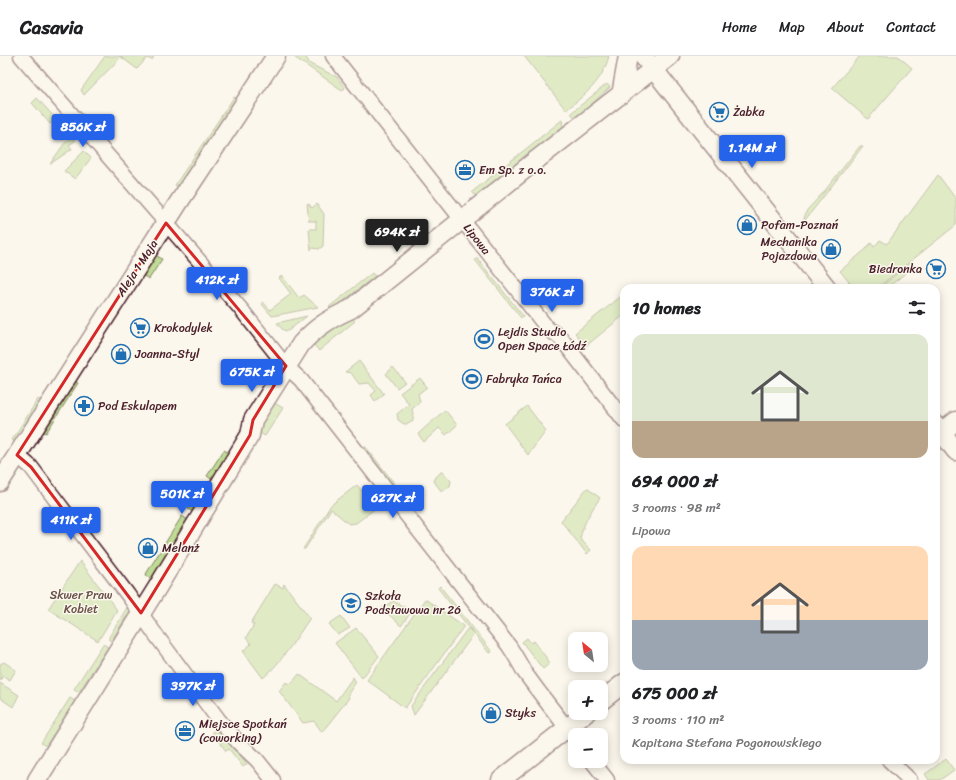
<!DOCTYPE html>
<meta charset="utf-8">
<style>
body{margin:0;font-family:Sriracha,sans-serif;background:#f6f6f6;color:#202124;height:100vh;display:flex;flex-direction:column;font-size:15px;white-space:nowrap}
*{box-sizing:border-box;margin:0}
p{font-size:13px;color:#757577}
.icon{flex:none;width:22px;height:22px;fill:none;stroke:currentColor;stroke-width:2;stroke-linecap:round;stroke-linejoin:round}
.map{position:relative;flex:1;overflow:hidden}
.sheet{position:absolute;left:620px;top:228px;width:320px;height:480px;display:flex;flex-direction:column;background:#fff;border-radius:12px;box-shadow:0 2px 10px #0003}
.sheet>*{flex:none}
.needle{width:26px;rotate:330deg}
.tools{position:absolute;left:568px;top:576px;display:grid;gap:8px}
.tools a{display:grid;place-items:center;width:40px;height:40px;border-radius:8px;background:#fff;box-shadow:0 2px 10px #0003;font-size:20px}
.price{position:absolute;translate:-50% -34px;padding:0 9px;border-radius:4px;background:#2563eb;color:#fff;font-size:13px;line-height:26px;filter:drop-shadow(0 1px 2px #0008)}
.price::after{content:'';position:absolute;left:50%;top:24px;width:12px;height:9px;margin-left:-6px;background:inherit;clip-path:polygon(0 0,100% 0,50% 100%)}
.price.active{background:#222;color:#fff}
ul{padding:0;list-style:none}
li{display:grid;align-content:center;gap:8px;height:212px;padding:0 12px}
li span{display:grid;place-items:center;height:124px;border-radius:12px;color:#555}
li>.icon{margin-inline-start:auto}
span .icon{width:72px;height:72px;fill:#fffc;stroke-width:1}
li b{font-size:17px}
h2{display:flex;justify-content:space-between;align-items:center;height:48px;padding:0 12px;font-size:17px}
header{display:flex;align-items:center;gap:24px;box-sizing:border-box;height:56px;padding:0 20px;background:#fff;border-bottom:1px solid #e0e0e0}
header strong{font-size:19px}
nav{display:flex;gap:22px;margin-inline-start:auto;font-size:14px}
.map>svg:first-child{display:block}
</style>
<header>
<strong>Casavia</strong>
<nav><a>Home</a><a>Map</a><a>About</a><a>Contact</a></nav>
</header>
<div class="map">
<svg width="956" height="724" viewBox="0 0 956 724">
<rect width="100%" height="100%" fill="#fbf7ec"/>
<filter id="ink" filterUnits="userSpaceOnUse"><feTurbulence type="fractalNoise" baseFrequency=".025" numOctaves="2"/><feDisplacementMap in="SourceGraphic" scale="8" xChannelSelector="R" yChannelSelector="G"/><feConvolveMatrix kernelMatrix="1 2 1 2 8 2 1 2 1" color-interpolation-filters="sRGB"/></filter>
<g filter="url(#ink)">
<!-- green -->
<path fill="#bedc95" stroke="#847e60" d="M 105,0 L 154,0 L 152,4 L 147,2 L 137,13 L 121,1 L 84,39 L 81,34 Z
M 295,0 L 305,0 L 310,8 L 337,21 L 345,32 L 342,34 L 294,1 Z
M 524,0 L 609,0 C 602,26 586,38 566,54 Z
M 860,0 L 898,0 L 912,12 L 868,63 L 832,32 Z
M 607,28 L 610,31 L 590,50 L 575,62 L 571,57 Z
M 234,41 L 238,43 L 179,132 L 175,129 Z
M 37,42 L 56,63 L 50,68 L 32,47 Z
M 562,64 L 563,71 L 476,140 L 472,136 Z
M 71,81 L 75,85 L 69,89 L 72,93 L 50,108 L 64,88 Z
M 860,90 L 863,90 L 802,168 L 807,154 L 823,137 Z
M 84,95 L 91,102 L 75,123 L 64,115 Z
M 938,119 L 956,143 L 956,169 L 877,232 L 854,232 L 840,215 L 865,194 L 871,187 L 874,191 L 880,184 L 887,188 Z
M 308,147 L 312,152 L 317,148 L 324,158 L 323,190 L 319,193 L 313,192 L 311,194 L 309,173 L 316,173 L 316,165 L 309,165 L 307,148 Z
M 154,198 L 162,203 L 149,223 L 142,219 Z
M 477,202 L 523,260 L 521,262 L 475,204 Z
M 910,207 L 913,211 L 887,232 L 879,232 Z
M 372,217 L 375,220 L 332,254 L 329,251 Z
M 282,220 L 299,242 L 304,239 L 318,251 L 272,260 L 261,247 L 263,246 L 270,254 L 291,238 L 279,222 Z
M 624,238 L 624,259 L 586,290 L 575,277 Z
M 307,260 L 288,275 L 283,274 L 277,267 Z
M 353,263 L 355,265 L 319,295 L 311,285 L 332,268 Z
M 359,305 L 384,338 L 375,345 L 371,339 L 376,335 L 369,327 L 359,328 L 351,317 L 345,316 Z
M 393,311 L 405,326 L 397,332 L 386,318 Z
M 420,322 L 427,331 L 418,338 L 420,346 L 412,353 C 414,362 415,368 404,368 L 398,364 L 397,358 L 409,348 L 400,337 Z
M 75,325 L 78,327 L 46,377 L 43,376 Z
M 38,343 L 42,345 L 16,386 L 12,384 Z
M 271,345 L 283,352 L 265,380 L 258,376 L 259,365 Z
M 527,350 L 546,375 L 528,399 L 505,368 Z
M 445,354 L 457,369 L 446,379 L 439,372 L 424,386 L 418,378 Z
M 365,390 L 399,433 L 396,435 L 362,392 Z
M 224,394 L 229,397 L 213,424 L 207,420 Z
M 442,415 L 451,425 L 450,430 L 442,436 L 433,424 Z
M 203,429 L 209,432 L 193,456 L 188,453 Z
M 357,429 L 376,452 L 356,467 L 349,468 L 331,453 L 305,493 L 303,493 L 331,449 Z
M 587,432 L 600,442 C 591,455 583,467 580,483 L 591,494 L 587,498 L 561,465 Z
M 182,460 L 188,464 L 151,523 L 147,520 L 146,518 Z
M 80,505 L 117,554 L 98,585 L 48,553 Z
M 275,528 L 283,532 L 284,528 L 310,562 C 296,582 282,606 263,622 L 243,595 L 251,588 L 246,582 L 254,569 L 251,567 Z
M 440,530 L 492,596 L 489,597 L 438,532 Z
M 425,543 L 464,570 L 405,652 L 367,624 Z
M 393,545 L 412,555 L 401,570 L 382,552 Z
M 128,550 L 130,555 L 128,558 L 111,585 L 109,584 L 109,581 Z
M 341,560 L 350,572 L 338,579 L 329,568 Z
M 356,572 L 379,600 L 362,622 L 335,587 Z
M 468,572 L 474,578 L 414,659 L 411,650 Z
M 527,582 L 531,587 L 534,585 L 550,607 L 543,613 L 522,586 Z
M 103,588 L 108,591 L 79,636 L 74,633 Z
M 4,606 L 16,614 L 10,624 L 3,620 L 0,625 L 0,608 Z
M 299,618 L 336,645 L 353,621 L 356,626 L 348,638 L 349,642 L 322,676 L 314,665 L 303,667 L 279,635 L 286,626 L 289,628 L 292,627 Z
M 179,619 L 200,649 L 196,647 L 192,650 L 172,624 Z
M 0,627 L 19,639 L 13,651 L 0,642 Z
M 70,642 L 75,645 L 46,690 L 41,687 Z
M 219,671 L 247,708 L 243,711 L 229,693 L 226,695 L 212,676 Z
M 946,703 L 954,714 L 940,724 L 929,724 L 925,718 Z"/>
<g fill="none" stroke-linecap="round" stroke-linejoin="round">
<!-- minor casing -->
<g stroke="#4a1f2b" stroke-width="17">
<path id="minor" d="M 21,0 L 240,252 L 286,310 L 301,324 L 509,590 C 515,599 520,608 525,617 C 541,639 558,661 575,682
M 333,0 L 548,273 L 560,281 L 624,364
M 17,399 L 31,411 L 46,431 L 128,539 L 153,575 L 218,663 L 238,686 L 257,704 L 273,724
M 889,704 L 910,724
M 592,705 L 607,724"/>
</g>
<!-- tertiary casing -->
<g stroke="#4a1f2b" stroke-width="21">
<path id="tertiary" d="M 643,0 L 827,232
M 621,39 L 628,0
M 936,369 L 956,395
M 936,381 L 956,365
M 0,426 L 179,146 L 276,0
M 601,645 L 624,627
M 37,724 L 157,532 L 250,379 L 253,364 L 301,288 C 316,271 331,262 351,253 L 535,105 L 670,0
M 501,724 L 586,657"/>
</g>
<!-- minor -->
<use href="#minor" stroke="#fbf7ec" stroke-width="14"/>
<!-- tertiary -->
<use href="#tertiary" stroke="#fbf7ec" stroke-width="18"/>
</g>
</g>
<!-- marked area -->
<path d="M0 0H956V724H0ZM 166,167 L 286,310 L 253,364 L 250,379 L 141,557 L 31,411 L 17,399 Z" fill="#fbf7ec" fill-opacity=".55" fill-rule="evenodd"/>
<path fill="none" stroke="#d62828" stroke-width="3" stroke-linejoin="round" d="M 166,167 L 286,310 L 253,364 L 250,379 L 141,557 L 31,411 L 17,399 Z"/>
<!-- icons -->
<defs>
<g id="supermarket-ring" transform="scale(1)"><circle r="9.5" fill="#fbf7ec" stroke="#1f6fb2" stroke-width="1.5"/><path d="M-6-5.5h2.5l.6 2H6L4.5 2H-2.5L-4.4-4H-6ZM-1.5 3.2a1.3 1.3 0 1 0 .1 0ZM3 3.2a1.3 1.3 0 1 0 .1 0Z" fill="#1f6fb2"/></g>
<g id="office-ring" transform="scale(1)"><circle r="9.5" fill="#fbf7ec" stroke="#1f6fb2" stroke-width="1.5"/><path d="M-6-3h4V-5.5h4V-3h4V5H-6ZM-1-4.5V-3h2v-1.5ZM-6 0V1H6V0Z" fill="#1f6fb2"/></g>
<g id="shop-ring" transform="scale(1)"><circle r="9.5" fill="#fbf7ec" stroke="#1f6fb2" stroke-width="1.5"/><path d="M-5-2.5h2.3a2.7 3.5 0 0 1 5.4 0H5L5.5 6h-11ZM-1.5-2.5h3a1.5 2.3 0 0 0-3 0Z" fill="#1f6fb2"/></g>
<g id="stadium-ring" transform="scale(1)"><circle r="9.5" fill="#fbf7ec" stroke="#1f6fb2" stroke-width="1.5"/><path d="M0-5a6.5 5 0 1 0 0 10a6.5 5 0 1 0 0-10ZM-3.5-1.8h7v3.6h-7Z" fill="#1f6fb2"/></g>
<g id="pharmacy-ring" transform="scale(1)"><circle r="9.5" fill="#fbf7ec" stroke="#1f6fb2" stroke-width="1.5"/><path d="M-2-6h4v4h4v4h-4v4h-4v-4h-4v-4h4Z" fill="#1f6fb2"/></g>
<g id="school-ring" transform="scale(1)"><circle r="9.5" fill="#fbf7ec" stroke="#1f6fb2" stroke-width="1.5"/><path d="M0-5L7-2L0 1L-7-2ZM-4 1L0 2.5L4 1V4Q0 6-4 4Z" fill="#1f6fb2"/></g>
</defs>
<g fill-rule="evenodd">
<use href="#supermarket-ring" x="719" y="56"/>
<use href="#office-ring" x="465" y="114"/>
<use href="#shop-ring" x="747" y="169"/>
<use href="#shop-ring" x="831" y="193"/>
<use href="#supermarket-ring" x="936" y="213"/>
<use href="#supermarket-ring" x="140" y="272"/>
<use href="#stadium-ring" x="484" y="283"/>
<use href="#shop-ring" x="121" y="298"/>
<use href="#stadium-ring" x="472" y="323"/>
<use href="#pharmacy-ring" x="84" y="350"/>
<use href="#shop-ring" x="148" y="492"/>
<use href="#school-ring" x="351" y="547"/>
<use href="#shop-ring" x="491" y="657"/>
<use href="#office-ring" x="185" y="675"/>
</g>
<g text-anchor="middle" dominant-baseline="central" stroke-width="3" stroke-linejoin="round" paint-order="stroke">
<!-- poi labels -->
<g font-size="12" fill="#4a1f2b" stroke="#fbf7ec" text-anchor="start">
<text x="733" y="56">Żabka</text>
<text x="479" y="114">Em Sp. z o.o.</text>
<text x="761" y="169">Pofam-Poznań</text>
<text x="817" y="186" text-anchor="end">Mechanika<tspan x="817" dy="14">Pojazdowa</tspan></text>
<text x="922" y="213" text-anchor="end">Biedronka</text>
<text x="154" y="272">Krokodylek</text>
<text x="498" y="276">Lejdis Studio<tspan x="498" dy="14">Open Space Łódź</tspan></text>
<text x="135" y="298">Joanna-Styl</text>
<text x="486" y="323">Fabryka Tańca</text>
<text x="98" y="350">Pod Eskulapem</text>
<text x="162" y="492">Melanż</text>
<text x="365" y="540">Szkoła<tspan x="365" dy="14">Podstawowa nr 26</tspan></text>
<text x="505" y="657">Styks</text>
<text x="199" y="668">Miejsce Spotkań<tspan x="199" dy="14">(coworking)</tspan></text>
</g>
<!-- street labels -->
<g font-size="12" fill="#4a1f2b" stroke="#fbf7ec">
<text transform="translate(477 183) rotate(52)">Lipowa</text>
<text transform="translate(137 212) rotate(-57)">Aleja 1 Maja</text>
</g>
<!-- park labels -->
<g font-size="12" fill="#674e46" stroke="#fbf7ec">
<text x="81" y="539">Skwer Praw<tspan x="81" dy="14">Kobiet</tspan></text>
</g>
</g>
</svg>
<div class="tools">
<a><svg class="needle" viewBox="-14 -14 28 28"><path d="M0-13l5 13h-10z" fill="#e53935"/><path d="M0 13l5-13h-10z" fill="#757577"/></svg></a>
<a>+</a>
<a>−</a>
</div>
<b class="price" style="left:83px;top:92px">856K zł</b>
<b class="price" style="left:752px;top:113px">1.14M zł</b>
<b class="price active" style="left:397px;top:197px">694K zł</b>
<b class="price" style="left:217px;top:245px">412K zł</b>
<b class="price" style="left:552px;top:257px">376K zł</b>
<b class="price" style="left:252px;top:337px">675K zł</b>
<b class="price" style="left:182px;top:459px">501K zł</b>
<b class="price" style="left:393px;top:463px">627K zł</b>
<b class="price" style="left:71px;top:485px">411K zł</b>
<b class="price" style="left:193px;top:651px">397K zł</b>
<section class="sheet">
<h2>10 homes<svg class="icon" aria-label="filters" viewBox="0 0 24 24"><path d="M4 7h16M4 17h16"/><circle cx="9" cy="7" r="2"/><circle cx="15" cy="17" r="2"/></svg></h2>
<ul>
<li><span style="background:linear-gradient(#dfe7d0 70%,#b9a48a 0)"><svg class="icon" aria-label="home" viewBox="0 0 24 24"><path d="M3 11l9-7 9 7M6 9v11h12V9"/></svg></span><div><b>694 000 zł</b><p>3 rooms · 98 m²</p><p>Lipowa</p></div></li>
<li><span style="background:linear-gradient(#ffd9b3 60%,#9aa5b1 0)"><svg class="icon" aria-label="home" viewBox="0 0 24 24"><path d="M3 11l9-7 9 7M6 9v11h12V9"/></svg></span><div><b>675 000 zł</b><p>3 rooms · 110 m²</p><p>Kapitana Stefana Pogonowskiego</p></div></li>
</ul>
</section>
</div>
